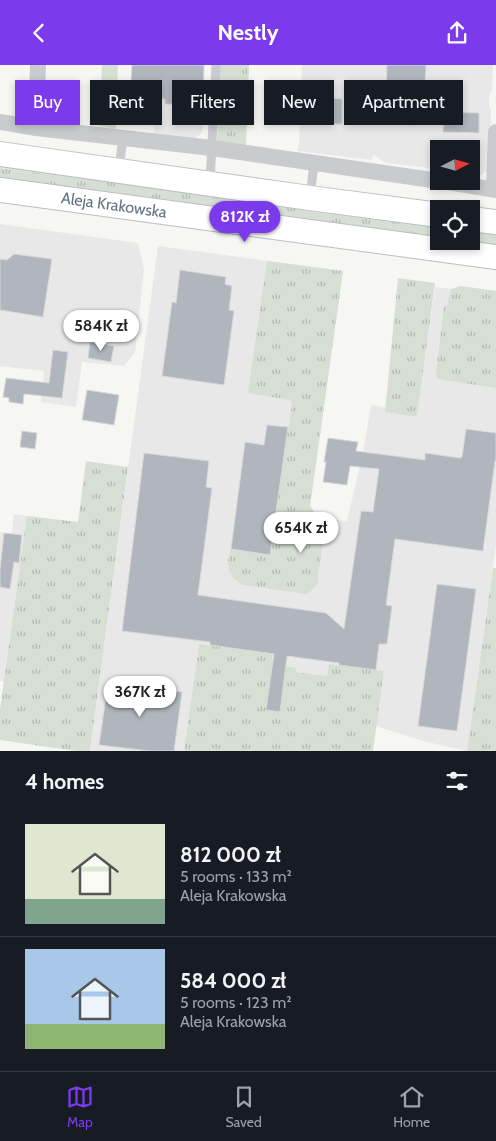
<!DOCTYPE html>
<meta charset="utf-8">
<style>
body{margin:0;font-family:Cabin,sans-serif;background:#242831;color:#f1f3f6;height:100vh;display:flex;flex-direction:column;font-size:19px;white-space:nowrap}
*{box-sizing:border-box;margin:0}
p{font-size:16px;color:#9ea1a6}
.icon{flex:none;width:28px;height:28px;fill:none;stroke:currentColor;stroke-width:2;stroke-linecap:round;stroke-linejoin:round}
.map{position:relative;height:686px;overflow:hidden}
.drawer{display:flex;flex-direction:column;background:#171b24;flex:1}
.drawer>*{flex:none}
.banner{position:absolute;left:15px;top:15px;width:466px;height:45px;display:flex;gap:10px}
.needle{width:32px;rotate:84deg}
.tools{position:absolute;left:430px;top:75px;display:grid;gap:10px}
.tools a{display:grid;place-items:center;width:50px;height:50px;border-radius:0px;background:#171b24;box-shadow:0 2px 8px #0003;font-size:25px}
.price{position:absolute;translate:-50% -42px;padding:0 11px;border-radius:18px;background:#fff;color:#222;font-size:16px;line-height:32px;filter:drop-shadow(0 1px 2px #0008)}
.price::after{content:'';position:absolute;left:50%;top:30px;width:15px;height:11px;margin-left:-8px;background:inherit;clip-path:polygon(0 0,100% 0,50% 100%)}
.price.active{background:#7c3aed;color:#fff}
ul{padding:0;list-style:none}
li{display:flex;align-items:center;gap:15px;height:125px;padding:0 25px}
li+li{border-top:1px solid #363941}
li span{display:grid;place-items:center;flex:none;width:140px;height:100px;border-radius:0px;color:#555}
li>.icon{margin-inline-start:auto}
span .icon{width:60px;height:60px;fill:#fffc;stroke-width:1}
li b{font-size:21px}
h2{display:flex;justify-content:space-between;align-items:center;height:60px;padding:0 25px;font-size:21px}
.chip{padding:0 18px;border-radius:0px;background:#171b24;box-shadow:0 2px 8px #0003;font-size:18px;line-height:45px}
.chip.active{background:#7c3aed;color:#fff}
header{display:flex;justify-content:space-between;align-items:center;height:65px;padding:0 25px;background:#7c3aed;color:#fff;font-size:22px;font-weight:700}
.dock{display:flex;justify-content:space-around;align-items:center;height:70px;border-top:1px solid #363941;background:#171b24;font-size:14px;color:#9ea1a6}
.dock a{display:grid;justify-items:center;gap:2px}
.dock .active{color:#7c3aed}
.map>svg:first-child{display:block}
</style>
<header><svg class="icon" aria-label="back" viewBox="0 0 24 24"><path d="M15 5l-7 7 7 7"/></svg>Nestly<svg class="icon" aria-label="share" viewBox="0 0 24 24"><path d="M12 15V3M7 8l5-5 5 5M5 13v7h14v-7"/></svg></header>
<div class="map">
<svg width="496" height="686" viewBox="0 0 496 686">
<defs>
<pattern id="grass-tufts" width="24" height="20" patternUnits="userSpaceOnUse" patternTransform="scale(1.25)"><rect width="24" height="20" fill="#d7dfd4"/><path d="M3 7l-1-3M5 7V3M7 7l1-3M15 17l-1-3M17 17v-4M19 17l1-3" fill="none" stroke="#b2b9b2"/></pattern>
</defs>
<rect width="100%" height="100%" fill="#f6f7f3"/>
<!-- built -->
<path fill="#e7e8e7" d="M 157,0 L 204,0 L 202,68 L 194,74 L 154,69 Z
M 302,0 L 493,0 L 492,26 L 489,31 L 489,41 L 491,45 L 489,104 L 481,110 L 471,109 L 471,84 L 439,84 L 439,104 L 386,98 L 373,89 L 372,95 L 297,86 L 299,78 Z
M 0,159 L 138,178 L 144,204 L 135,287 L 124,301 L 82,297 L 76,342 L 41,337 L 44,306 L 0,301 Z
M 158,181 L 343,206 L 310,441 L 315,448 L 326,454 L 347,456 L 363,388 L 371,340 L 385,342 L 385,347 L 417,352 L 435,222 L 451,224 L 461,221 L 496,226 L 496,480 L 467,686 L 423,676 L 376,661 L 384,607 L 329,599 L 327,611 L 296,607 L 272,599 L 273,589 L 199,579 L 184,686 L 90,686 Z
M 14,449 L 27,451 L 4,617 L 0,616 L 0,467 L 12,469 Z"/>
<!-- grass -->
<path fill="url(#grass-tufts)" d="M 102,0 L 118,0 L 116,64 L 100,61 Z
M 220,0 L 249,0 L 246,81 L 217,77 Z
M 0,103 L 247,135 L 439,162 L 439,174 L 0,114 Z
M 471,166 L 496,170 L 496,182 L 455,176 L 471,176 Z
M 267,196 L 343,206 L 310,441 L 315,448 L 326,454 L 317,520 L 311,526 L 306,529 L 243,520 C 228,512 225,499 231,484 L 270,490 L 288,362 L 289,362 L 292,339 L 290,335 L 248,328 Z
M 398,213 L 435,218 L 417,352 L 385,347 Z
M 461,221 L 496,226 L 496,323 L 437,314 L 436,308 L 444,241 L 447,241 L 451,224 Z
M 86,396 L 128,402 L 90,686 L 76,686 L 0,675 L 0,644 L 27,451 L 78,457 Z
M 493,503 L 496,503 L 496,686 L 467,686 Z
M 199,579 L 273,589 L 272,599 L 296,603 L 296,607 L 327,611 L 329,599 L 384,606 L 373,686 L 184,686 Z"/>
<!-- building -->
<path fill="#b1b6be" stroke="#d8d8d6" d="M 132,0 L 204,0 L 203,40 L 165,39 L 165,34 L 130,33 Z
M 387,0 L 426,0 L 424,37 L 417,43 L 411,61 L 404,41 L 392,41 L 388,39 L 387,37 L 386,33 Z
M 329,33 L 342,34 L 342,59 L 328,59 Z
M 444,47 L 479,48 L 479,68 L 443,67 Z
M 14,189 L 52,194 L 43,252 L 0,245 L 0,194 L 7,195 Z
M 180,205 L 226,212 L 225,219 L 232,221 L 229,245 L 234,246 L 224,320 L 162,311 L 172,237 L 176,238 Z
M 90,277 L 114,281 L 111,297 L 88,293 Z
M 53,285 L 68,287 L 62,333 L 24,329 L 23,339 L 9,337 L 9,333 L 3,332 L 6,313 L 49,318 Z
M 87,325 L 119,330 L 114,360 L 82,355 Z
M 267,360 L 288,362 L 270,490 L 231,484 L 245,377 L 264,380 Z
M 466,364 L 496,368 L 496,396 L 495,396 L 483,486 L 395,474 L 386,540 L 392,541 L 387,579 L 379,579 L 376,605 L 339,600 L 339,598 L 287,591 L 280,647 L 266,645 L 274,589 L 210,580 L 210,577 L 122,566 L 144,388 L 209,396 L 206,422 L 212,423 L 198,530 L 326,548 L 344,564 L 361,446 L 373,447 L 379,404 L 350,401 L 347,420 L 323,417 L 326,397 L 324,397 L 328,373 L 358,377 L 356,386 L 425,395 L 425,388 L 460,393 L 462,392 Z
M 22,366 L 37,368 L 35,384 L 20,382 Z
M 4,468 L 22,470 L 19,498 L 14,497 L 10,524 L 0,522 L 0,505 Z
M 437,519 L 476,524 L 457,666 L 418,661 Z
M 108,618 L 182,627 L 174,686 L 150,686 L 99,680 Z"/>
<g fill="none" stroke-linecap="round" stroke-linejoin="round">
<!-- secondary casing -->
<g stroke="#bbbec4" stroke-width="26">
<path id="secondary" d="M 0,89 L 310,133 L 439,150
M 0,125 L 496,192
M 471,154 L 496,157"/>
</g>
<!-- lane -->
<path stroke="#c9cbcf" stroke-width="9" d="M 119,104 L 123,72
M 210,117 L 216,0
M 310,133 L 314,98"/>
<!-- street -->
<path stroke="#c9cbcf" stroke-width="16" d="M 0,57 L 36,63 L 212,83 L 439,116
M 36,63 L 38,0
M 442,116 L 496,125
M 494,124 L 496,67"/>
<!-- secondary -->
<use href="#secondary" stroke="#fff" stroke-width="24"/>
</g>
<g text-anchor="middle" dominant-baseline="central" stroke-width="5" stroke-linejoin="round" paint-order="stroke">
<!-- street labels -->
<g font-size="16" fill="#647287" stroke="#fff">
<text transform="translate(114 140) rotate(8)">Aleja Krakowska</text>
</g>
</g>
</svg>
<div class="tools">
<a><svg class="needle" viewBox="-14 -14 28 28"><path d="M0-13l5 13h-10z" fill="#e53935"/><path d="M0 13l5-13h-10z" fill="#9ea1a6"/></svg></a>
<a><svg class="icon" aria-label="locate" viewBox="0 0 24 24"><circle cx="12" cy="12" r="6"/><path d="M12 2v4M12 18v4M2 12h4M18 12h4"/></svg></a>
</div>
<b class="price active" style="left:245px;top:178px">812K zł</b>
<b class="price" style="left:101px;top:287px">584K zł</b>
<b class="price" style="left:301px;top:489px">654K zł</b>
<b class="price" style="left:140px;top:653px">367K zł</b>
<div class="banner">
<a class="chip active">Buy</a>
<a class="chip">Rent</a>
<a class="chip">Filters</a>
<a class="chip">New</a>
<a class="chip">Apartment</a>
</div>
</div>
<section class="drawer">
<h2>4 homes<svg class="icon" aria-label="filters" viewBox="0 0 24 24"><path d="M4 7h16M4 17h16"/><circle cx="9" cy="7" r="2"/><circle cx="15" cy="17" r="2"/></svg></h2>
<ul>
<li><span style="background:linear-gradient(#dfe7d0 75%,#7fa58c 0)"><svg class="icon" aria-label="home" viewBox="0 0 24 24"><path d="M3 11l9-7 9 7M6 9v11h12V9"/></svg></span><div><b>812 000 zł</b><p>5 rooms · 133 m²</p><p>Aleja Krakowska</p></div></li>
<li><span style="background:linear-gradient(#a9c7e8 75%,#8fb573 0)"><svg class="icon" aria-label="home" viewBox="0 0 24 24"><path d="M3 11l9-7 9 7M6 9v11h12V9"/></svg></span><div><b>584 000 zł</b><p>5 rooms · 123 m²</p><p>Aleja Krakowska</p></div></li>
</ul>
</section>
<nav class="dock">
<a class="active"><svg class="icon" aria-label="map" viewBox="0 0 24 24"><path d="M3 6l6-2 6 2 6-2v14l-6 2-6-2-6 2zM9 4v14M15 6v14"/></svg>Map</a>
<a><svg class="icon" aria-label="saved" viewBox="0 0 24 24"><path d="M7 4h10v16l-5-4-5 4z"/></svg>Saved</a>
<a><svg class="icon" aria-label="home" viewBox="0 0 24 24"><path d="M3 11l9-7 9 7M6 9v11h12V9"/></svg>Home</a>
</nav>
